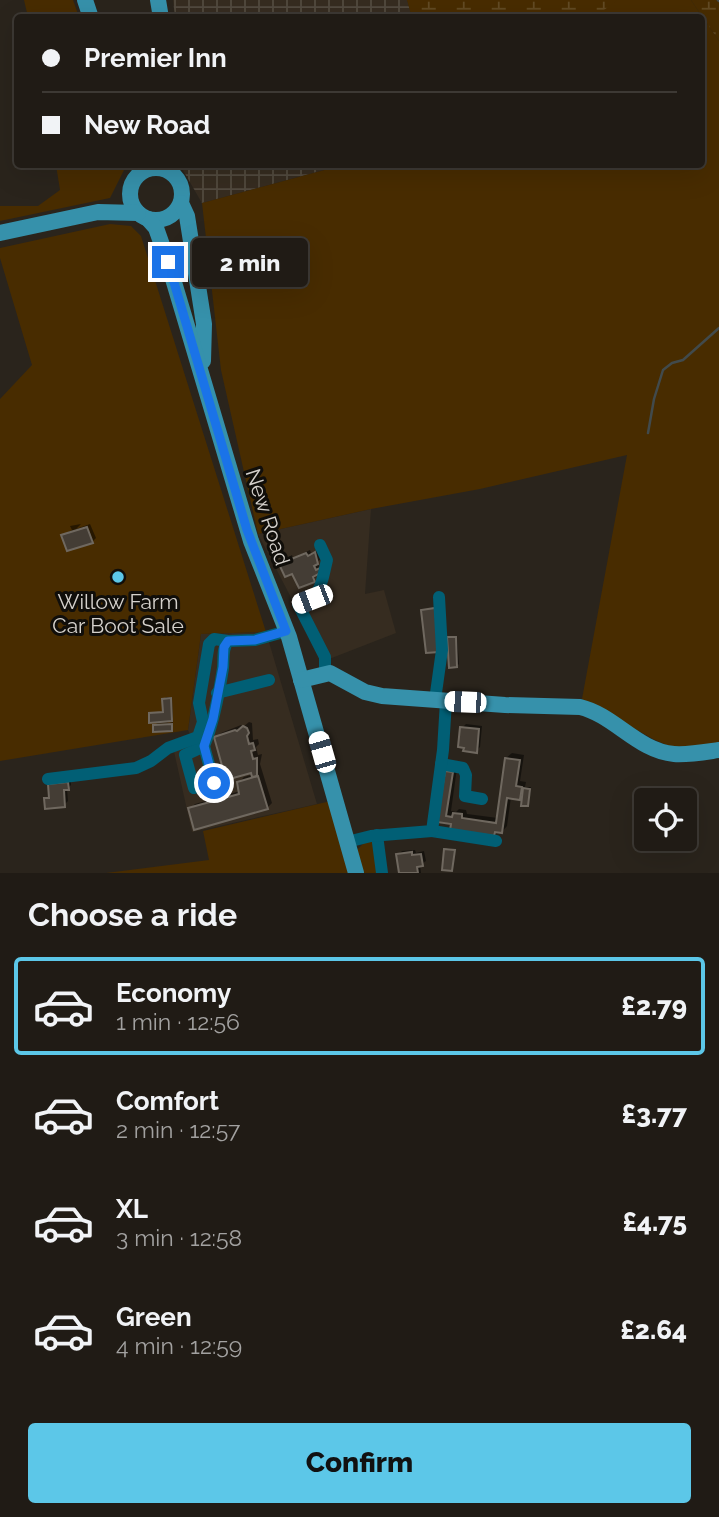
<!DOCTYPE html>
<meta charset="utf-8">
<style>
:root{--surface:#201b15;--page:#28241e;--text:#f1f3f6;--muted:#a2a1a0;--line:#3d3934;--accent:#5cc7e8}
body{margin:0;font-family:Raleway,sans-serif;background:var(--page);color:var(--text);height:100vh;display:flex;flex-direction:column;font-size:26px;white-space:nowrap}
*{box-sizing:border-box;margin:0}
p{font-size:23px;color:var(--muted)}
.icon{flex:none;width:38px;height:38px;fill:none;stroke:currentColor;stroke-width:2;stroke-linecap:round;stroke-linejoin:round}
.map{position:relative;height:873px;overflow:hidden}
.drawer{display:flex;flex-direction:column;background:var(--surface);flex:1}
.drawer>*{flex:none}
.hud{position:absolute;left:14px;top:14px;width:691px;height:154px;border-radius:7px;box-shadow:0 7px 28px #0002,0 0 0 2px var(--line);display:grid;align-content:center;height:154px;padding:0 28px;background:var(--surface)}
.buttons{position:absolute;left:634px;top:788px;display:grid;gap:14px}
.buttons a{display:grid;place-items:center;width:63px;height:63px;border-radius:7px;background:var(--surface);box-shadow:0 7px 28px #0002,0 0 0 2px var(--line);font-size:35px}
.end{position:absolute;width:32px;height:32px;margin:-16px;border:9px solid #1a73e8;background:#fff;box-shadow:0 0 0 4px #fff}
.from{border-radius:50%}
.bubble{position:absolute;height:49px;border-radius:7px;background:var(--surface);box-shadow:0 7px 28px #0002,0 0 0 2px var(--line);font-size:23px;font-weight:800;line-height:49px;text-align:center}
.car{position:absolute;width:21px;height:42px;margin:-21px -10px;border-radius:9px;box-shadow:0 0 5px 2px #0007;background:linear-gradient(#fff 24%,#345 0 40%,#fff 0 76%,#345 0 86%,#fff 0)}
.hud b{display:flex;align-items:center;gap:24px;height:66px;font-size:26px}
.hud b+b{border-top:2px solid var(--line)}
.hud i{width:18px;height:18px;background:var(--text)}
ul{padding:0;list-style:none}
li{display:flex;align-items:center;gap:21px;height:98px;margin:0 14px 10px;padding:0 14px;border:4px solid transparent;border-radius:7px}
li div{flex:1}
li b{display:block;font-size:26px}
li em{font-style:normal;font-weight:800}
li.current{border-color:var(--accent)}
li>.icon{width:63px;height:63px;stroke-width:1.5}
h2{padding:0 28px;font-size:32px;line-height:84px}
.button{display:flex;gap:14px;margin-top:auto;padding:14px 28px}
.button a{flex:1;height:80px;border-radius:7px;background:var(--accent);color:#111;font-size:28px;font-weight:800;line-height:80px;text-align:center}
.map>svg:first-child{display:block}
</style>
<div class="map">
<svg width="719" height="873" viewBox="0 0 719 873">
<defs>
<pattern id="industrial-grid" width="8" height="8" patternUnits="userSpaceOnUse" patternTransform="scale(1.75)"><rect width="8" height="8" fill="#362c20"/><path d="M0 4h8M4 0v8" fill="none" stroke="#524a3f"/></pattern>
<pattern id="wetland-marsh" width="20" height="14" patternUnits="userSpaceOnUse" patternTransform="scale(1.75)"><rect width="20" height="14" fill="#482c00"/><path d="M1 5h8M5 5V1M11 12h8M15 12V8" fill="none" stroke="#624a24"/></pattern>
</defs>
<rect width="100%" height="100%" fill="#2a241c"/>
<g fill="#362c20">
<polygon points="371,509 365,594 384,590 396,633 324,661 258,534"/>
<polygon points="266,632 317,804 192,832 173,747 193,740 188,730 201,634"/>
</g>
<g fill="url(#industrial-grid)">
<polygon points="173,0 407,0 412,17 175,17"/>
<polygon points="180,165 343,165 202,203"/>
</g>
<g fill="#482c00">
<polygon points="24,0 73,0 79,17 28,17"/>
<polygon points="617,0 691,0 719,41 719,744 684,748 669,746 653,739 582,699 627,455 480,489 371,509 258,534 221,370 202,203 343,165 702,164 702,18 593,17"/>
<polygon points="56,165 124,165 125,168 110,198 0,221 0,206 38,206 60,190"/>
<polygon points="110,224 131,226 141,236 266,632 201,634 188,730 0,761 0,399 32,365 0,258 0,248"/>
<polygon points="335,800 356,873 106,873 209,860 203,831"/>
<polygon points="366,841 371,841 374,844 379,873 363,873 357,850"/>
</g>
<g fill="url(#wetland-marsh)">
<polygon points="407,0 618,0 594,17 412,18"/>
<polygon points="691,0 719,0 719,41"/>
</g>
<g fill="#0007">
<polygon points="81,524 76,529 90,524 96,538 92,542 63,535 72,530 70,526"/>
<polygon points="310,550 311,553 319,550 321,559 317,562 320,568 314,580 293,572 280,562 292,555 293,558"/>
<polygon points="451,636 457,636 459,664 457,666 449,638"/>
<polygon points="166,697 172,697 173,717 168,723 173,722 171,729 155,725 160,720 150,714 164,711 164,699"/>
<polygon points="249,722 252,723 253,740 258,739 259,744 256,747 258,755 262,754 260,764 272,803 267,808 190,809 195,804 240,791 239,782 244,777 254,774 216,738 221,733 241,725 243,727"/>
<polygon points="466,724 482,726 480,747 476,751 462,728"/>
<polygon points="512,753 524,755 520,781 526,782 525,787 531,787 529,803 527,805 525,793 519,798 511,797 507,826 502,832 497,831 494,834 439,821 446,772 457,768 451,811 456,812 459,809 466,810 467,814 498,818 506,758"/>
<polygon points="71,779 71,785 67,789 68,801 64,805 46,799"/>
<polygon points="448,848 456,849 452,869 446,850"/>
<polygon points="415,850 416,853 424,851 426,861 420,865 421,873 401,873 398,855 402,851"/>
</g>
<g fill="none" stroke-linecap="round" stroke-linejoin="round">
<g stroke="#414a4c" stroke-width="2.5">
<polyline points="718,0 719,1"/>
<polyline points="648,433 654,399 663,370 672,363 683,360 719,328"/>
</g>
</g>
<g fill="#443d35" stroke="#6f685f" stroke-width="2">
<polygon points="87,527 93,543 67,551 61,535"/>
<polygon points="315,552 318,564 314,566 316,570 320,568 322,572 313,577 315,582 299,588 292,574 285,577 278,562 288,558 289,560 306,553 308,556"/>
<polygon points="435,608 439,652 426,653 421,610"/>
<polygon points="447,637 456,637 457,667 449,668"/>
<polygon points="171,698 172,721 149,723 149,713 163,712 162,699"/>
<polygon points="172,724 172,731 153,732 153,725"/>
<polygon points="243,726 247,728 249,733 247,736 249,744 253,743 255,750 251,751 253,759 257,758 257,776 252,777 251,773 226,780 214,737 235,730 237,731"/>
<polygon points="460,727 479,729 477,753 463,751 464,748 458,747"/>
<polygon points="505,758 520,760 516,786 522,787 520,800 507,798 502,833 495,832 494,836 450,830 451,824 437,822 445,771 453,772 446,816 452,817 453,813 462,814 462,818 496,823"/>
<polygon points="258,776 268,809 194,830 188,808 239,794 237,782"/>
<polygon points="68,782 69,790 64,790 65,807 45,809 44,798 49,798 48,784"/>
<polygon points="523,788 530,789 528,806 521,806"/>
<polygon points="444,849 455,850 452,871 442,870"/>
<polygon points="412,852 412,855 421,854 423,866 417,867 418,873 399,873 396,854"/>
</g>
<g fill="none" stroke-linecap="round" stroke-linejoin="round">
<g stroke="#015f75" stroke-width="12">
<path d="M320 545 327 560C321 584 323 595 298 604L325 657V673"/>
<polyline points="217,693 269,680"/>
<polyline points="435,700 442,650 439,597"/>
<path d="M204 746 214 783 194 788 185 755 204 746C214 722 219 694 223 668 224 658 222 649 228 641L255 640 287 631"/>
<polyline points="441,764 463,768 466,775 465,796 482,799"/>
<polyline points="48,779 136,768 151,761 168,748 198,737 203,722 199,703 209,644 214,639 228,641"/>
<polyline points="432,831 496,841"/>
<polyline points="377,835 382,873"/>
<polyline points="347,842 371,836 432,831 443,750 446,701"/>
</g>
<g stroke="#3691ab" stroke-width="16">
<polyline points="85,0 91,18"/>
<polyline points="158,0 161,18"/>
<circle cx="156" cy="194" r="26"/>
<polyline points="181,203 187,216 204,324 203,361"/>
<polyline points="148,219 156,228 168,262 251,541 289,637 356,873"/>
<polyline points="0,233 98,212 138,213"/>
<path d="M301 680 330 673 365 692 382 696 505 705 580 707C614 715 638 751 674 754 689 755 705 752 719 750"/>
</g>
</g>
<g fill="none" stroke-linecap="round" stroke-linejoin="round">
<polyline stroke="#1a73e8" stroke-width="9" points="168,262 247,530 286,631 255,640 228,641 224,647 223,667 213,719 204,746 214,783"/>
</g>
<circle fill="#5cc7e8" stroke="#100e0a" stroke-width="2.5" cx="118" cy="577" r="7"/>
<g text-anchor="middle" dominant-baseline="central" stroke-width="6" stroke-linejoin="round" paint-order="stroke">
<g font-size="21" fill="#d5d1cc" stroke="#100e0a">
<text transform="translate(268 517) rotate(72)">New Road</text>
</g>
<g font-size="21" fill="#d5d1cc" stroke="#100e0a">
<text x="118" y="601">Willow Farm<tspan x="118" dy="24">Car Boot Sale</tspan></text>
</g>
</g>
</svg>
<div class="buttons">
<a><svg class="icon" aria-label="locate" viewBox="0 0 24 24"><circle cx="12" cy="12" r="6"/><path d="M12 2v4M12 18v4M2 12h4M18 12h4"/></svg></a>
</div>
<i class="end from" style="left:214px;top:783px"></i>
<i class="end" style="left:168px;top:262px"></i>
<div class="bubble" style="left:192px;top:238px;width:116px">2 min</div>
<i class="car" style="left:312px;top:599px;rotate:249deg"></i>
<i class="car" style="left:465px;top:702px;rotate:272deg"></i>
<i class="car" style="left:322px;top:752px;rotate:344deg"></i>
<div class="hud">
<b><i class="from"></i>Premier Inn</b>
<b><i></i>New Road</b>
</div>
</div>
<section class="drawer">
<h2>Choose a ride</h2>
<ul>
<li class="current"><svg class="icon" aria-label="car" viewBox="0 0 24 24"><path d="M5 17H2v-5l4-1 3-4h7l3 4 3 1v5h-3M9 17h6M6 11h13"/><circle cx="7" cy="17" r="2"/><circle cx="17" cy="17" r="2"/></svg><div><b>Economy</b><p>1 min · 12:56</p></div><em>£2.79</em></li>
<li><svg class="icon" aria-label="car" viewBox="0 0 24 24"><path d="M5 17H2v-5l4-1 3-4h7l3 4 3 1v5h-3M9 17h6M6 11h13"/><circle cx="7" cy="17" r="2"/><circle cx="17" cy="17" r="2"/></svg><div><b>Comfort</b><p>2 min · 12:57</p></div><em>£3.77</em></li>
<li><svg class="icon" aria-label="car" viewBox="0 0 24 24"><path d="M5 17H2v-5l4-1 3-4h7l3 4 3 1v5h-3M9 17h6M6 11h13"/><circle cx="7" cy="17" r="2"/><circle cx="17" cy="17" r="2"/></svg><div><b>XL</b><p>3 min · 12:58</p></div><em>£4.75</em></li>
<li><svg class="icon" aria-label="car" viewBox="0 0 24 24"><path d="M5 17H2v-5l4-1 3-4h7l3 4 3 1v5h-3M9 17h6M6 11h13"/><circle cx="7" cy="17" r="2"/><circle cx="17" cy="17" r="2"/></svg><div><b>Green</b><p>4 min · 12:59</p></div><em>£2.64</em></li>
</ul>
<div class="button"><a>Confirm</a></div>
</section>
